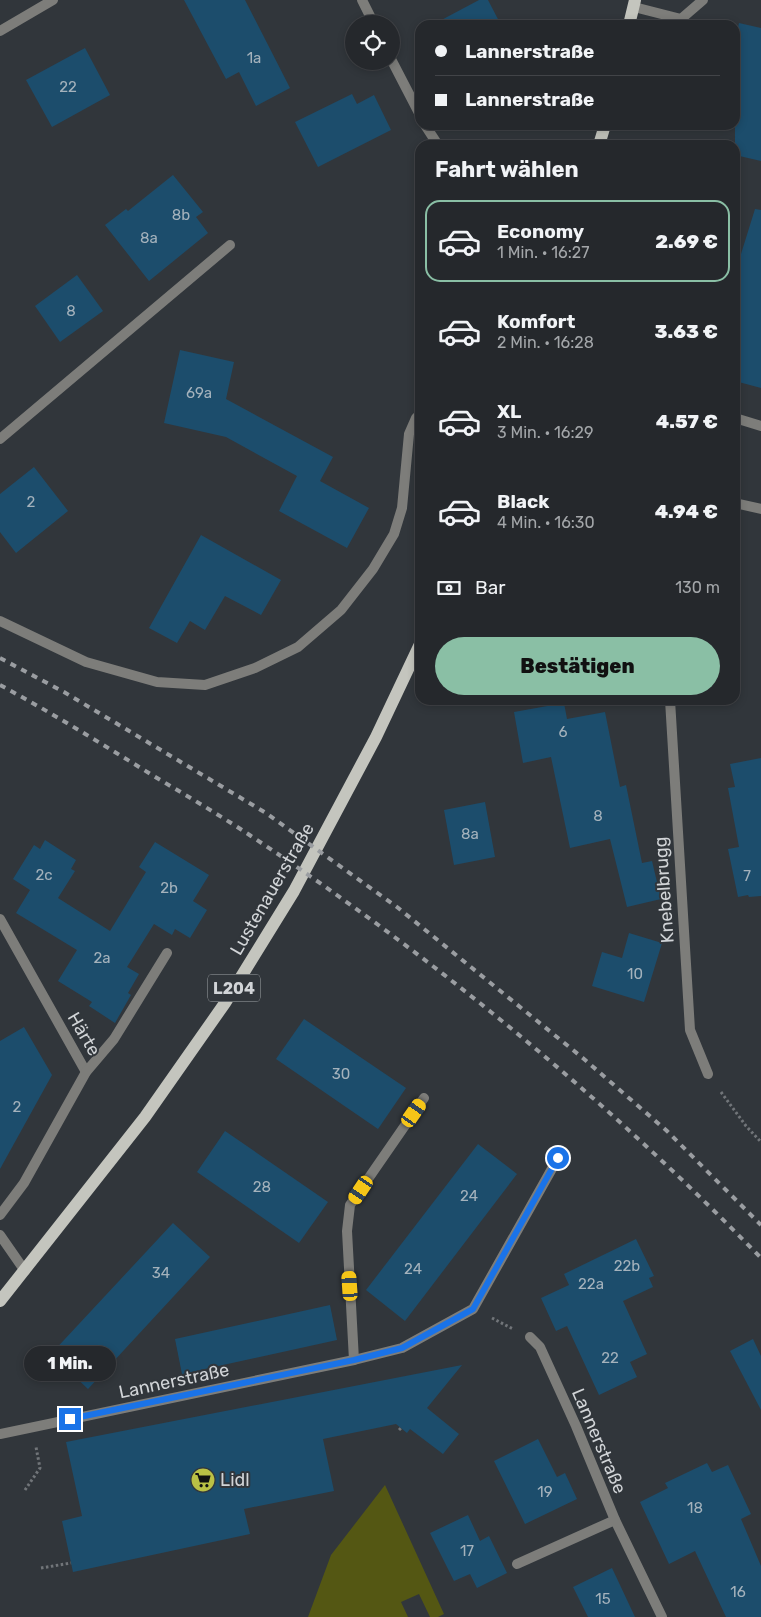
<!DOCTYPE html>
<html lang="de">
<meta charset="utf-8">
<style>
:root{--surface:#25282c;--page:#313438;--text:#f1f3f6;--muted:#a3a6a9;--line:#424448;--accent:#8abfa5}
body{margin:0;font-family:Rubik,sans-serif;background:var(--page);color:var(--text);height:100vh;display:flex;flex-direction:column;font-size:19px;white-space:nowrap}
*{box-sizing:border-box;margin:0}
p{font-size:16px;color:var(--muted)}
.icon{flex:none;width:28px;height:28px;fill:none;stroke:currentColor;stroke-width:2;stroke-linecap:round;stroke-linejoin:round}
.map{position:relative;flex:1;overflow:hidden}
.panel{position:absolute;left:415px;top:140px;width:325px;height:565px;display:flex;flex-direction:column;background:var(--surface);border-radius:15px;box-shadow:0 2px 8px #0003,0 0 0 1px var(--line)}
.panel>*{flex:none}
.guide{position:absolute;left:415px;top:20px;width:325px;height:110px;border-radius:15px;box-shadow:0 2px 8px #0003,0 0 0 1px var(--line);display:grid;align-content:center;height:110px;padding:0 20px;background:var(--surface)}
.tools{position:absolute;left:345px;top:15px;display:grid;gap:10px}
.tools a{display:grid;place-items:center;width:55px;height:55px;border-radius:50%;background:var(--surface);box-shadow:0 2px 8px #0003,0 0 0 1px var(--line);font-size:25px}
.end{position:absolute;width:22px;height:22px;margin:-11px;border:6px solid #1a73e8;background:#fff;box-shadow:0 0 0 2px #fff}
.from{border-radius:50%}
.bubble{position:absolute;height:35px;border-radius:18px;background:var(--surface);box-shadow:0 2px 8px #0003,0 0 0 1px var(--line);font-size:16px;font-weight:800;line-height:35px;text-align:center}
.car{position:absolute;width:15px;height:30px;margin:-15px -8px;border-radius:6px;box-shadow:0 0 4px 1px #0007;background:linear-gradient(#f5c518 24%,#345 0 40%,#f5c518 0 76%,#345 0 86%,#f5c518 0)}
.guide b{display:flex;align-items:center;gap:18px;height:48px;font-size:19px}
.guide b+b{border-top:1px solid var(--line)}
.guide i{width:12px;height:12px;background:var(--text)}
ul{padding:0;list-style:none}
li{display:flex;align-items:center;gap:15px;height:82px;margin:0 10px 8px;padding:0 10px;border:2px solid transparent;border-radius:15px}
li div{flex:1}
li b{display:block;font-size:19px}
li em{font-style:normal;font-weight:800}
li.selected{border-color:var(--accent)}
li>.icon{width:45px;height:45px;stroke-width:1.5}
h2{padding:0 20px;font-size:22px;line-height:60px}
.pay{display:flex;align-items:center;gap:12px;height:55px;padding:0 20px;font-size:19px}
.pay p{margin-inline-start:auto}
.primary-button{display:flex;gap:10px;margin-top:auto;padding:10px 20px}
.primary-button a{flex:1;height:58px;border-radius:30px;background:var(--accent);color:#111;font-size:20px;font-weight:800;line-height:58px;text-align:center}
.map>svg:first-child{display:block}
</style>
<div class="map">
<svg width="761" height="1617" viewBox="0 0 761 1617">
<rect width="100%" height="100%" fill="#31363b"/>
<polygon fill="#545713" points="385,1485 444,1614 438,1617 430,1617 419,1594 401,1602 408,1617 308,1617 331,1555"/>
<g fill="#1c4d6c">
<polygon points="184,0 245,0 290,88 256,106 239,72 226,79"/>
<polygon points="479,0 488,0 501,25 432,25"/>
<polygon points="739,23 761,28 761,161 735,155 735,41"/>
<polygon points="85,48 110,95 52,127 26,80"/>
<polygon points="352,94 357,104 374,95 391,130 318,167 295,122"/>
<polygon points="173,175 203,212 196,217 208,233 149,281 105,225 126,209 128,211"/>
<polygon points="755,209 761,210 761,388 735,381 735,252 741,254"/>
<polygon points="77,275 103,311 60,342 35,306"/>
<polygon points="180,350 234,362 226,399 333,457 320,481 369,508 347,548 279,511 297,476 226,437 164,423"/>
<polygon points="34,467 68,511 16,553 0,532 0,494"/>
<polygon points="201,535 281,580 261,615 225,596 205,630 190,621 177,643 149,628"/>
<polygon points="564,703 567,719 605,712 620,787 626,785 642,863 652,861 661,899 627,907 610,839 570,848 551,757 523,763 514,712"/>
<polygon points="761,758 761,896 749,897 748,895 738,897 728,849 739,847 728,788 735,787 730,764"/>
<polygon points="485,802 495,857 454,865 444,810"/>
<polygon points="45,840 76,860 71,869 75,871 58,898 110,931 146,872 139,867 155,842 209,875 193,901 207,910 190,938 175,929 172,935 154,924 127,967 139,974 128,993 131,995 115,1023 89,1006 92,1002 58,981 77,950 16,913 30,890 13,879 34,845 40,849"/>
<polygon points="629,933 662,943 644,1002 592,986 602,952 622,958"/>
<polygon points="304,1019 406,1088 378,1129 276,1059"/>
<polygon points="24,1027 52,1075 0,1169 0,1041"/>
<polygon points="225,1131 328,1202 299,1243 197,1172"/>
<polygon points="478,1144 517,1174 405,1321 366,1290"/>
<polygon points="173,1223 210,1257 88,1389 51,1354"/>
<polygon points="636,1239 654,1276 649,1278 653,1287 623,1301 647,1354 630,1362 637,1377 599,1395 567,1326 556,1331 541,1298 569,1285 564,1274"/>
<polygon points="330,1305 337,1340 182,1374 175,1339"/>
<polygon points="753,1339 761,1356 761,1410 730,1351"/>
<polygon points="462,1365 427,1408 459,1434 443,1454 410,1429 407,1433 396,1424 323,1439 334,1491 244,1509 250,1534 73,1572 62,1521 82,1516 66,1442"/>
<polygon points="538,1439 557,1477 565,1473 577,1499 525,1524 494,1461"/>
<polygon points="707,1463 712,1472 728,1465 751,1514 741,1519 761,1566 761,1617 726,1617 695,1551 669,1564 640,1502 668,1488 665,1483"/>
<polygon points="468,1515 480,1541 489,1536 507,1573 477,1588 470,1574 454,1581 430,1533"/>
<polygon points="612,1568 635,1617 588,1617 573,1587"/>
</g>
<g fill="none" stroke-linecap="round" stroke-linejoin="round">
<g stroke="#717579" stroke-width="3" stroke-dasharray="2.5 2.5" stroke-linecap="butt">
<polyline points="721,1092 746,1126 761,1142"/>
<polyline points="492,1318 513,1329"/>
<polyline points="399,1430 401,1428"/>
<polyline points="25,1490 40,1468 36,1447"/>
<polyline points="41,1568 71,1563"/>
</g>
<g stroke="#7d7d7a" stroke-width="10">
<polyline points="634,7 681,19 703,0"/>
<polyline points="735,418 761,426"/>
<polyline points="0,439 230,245"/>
<polyline points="0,919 86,1072"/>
<polyline points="0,1215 24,1183 86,1072 114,1039 167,953"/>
<polyline points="354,1360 347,1231 350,1205 424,1098"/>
<polyline points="517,1564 615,1520"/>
</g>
<g stroke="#7d7d7a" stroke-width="10">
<polyline points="362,0 374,24"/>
<polyline points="0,31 53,0"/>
<polyline points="391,59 420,115"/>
<polyline points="425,125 438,145"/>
<polyline points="735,503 761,509"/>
<polyline points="0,621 86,662 157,682 205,685 255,668 298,647 341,610 373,569 394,534 402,508 409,434 416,418 420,414"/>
<polyline points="670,700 690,1030 708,1074"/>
<polyline points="0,1235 25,1271"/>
<polyline points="530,1337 540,1347 576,1426 615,1520 662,1617"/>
<polyline points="0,1434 354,1360 402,1348 473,1309 558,1158"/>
</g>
<g stroke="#c4c5be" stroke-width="12">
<polyline points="629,25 635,0"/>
<polyline points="599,145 605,125"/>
<polyline points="0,1301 145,1117 225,1003 294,891 376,737 420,644"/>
</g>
<g stroke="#9a9da1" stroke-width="4" stroke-dasharray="6 6" stroke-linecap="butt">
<polyline points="0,658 64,692 266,813 397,907 584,1059 667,1131 761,1225"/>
<path d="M0 685C54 714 105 746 157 778 189 797 221 816 251 836 435 958 607 1100 761 1258"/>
</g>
</g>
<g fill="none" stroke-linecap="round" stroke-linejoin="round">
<polyline stroke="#1a73e8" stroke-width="6" points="70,1419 354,1360 402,1348 473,1309 558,1158"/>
</g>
<defs>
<symbol id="supermarket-disc" viewBox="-11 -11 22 22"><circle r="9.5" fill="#bac045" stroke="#31363b"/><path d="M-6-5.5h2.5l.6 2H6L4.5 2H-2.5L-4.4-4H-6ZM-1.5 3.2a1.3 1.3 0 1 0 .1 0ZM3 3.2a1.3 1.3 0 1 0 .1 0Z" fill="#111"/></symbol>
</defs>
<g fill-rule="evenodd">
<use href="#supermarket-disc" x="189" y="1466" width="28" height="28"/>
</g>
<g text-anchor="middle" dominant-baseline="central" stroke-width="4" stroke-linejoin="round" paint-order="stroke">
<g font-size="15" fill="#a4b2bc">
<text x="254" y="58">1a</text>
<text x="68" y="87">22</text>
<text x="181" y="215">8b</text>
<text x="149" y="238">8a</text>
<text x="71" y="311">8</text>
<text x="199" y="393">69a</text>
<text x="31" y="502">2</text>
<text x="563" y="732">6</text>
<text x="598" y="816">8</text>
<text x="470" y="834">8a</text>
<text x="44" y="875">2c</text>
<text x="747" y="876">7</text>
<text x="169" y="888">2b</text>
<text x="102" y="958">2a</text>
<text x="635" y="974">10</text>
<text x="341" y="1074">30</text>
<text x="17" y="1107">2</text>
<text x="262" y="1187">28</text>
<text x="469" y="1196">24</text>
<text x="627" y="1266">22b</text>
<text x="413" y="1269">24</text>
<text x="161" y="1273">34</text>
<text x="591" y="1284">22a</text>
<text x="610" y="1358">22</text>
<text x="545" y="1492">19</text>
<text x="695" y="1508">18</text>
<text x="467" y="1551">17</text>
<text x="738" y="1592">16</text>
<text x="603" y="1599">15</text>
</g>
<rect fill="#31363b" stroke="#a1a5a8" stroke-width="1" x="208" y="974.5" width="52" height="27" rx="4"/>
<g font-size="16" font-weight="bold" fill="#d1d4d7">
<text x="234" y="988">L204</text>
</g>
<g font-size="18" fill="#d1d4d7" stroke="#31363b">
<text transform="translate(272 889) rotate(-60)">Lustenauerstraße</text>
<text transform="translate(664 890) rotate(-94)">Knebelbrugg</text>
<text transform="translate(84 1034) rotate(60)">Härte</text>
<text transform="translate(174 1381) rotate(-12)">Lannerstraße</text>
<text transform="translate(599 1441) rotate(67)">Lannerstraße</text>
</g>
<g font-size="18" fill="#d1d4d7" stroke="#31363b" text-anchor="start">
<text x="220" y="1480">Lidl</text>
</g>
</g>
</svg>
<div class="tools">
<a><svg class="icon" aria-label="locate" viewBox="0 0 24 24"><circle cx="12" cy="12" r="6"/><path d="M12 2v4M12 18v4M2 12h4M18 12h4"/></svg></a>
</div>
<i class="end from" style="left:558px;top:1158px"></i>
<i class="end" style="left:70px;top:1419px"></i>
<div class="bubble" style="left:24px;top:1346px;width:92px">1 Min.</div>
<i class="car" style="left:414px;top:1113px;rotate:35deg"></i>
<i class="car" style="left:361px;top:1190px;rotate:214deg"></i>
<i class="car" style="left:350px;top:1286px;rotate:356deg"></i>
<div class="guide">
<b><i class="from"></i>Lannerstraße</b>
<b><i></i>Lannerstraße</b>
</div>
<section class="panel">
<h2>Fahrt wählen</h2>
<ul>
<li class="selected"><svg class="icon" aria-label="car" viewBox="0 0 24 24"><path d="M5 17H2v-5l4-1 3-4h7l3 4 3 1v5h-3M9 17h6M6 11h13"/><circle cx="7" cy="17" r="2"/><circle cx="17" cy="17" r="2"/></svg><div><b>Economy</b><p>1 Min. · 16:27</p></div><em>2.69 €</em></li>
<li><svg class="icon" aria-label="car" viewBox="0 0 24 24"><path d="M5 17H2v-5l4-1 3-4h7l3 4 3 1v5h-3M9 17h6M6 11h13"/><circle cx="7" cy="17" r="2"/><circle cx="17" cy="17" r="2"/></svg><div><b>Komfort</b><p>2 Min. · 16:28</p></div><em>3.63 €</em></li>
<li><svg class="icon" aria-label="car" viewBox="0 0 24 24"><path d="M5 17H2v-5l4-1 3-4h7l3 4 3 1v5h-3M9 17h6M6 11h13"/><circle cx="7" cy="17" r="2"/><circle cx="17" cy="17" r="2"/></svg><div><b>XL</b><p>3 Min. · 16:29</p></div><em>4.57 €</em></li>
<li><svg class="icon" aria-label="car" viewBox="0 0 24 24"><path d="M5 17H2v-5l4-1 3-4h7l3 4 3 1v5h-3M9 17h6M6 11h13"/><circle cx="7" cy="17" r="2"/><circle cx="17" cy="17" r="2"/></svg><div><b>Black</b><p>4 Min. · 16:30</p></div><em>4.94 €</em></li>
</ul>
<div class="pay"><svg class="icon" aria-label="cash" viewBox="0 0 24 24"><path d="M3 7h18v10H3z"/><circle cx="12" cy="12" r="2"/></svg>Bar<p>130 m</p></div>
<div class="primary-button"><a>Bestätigen</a></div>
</section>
</div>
